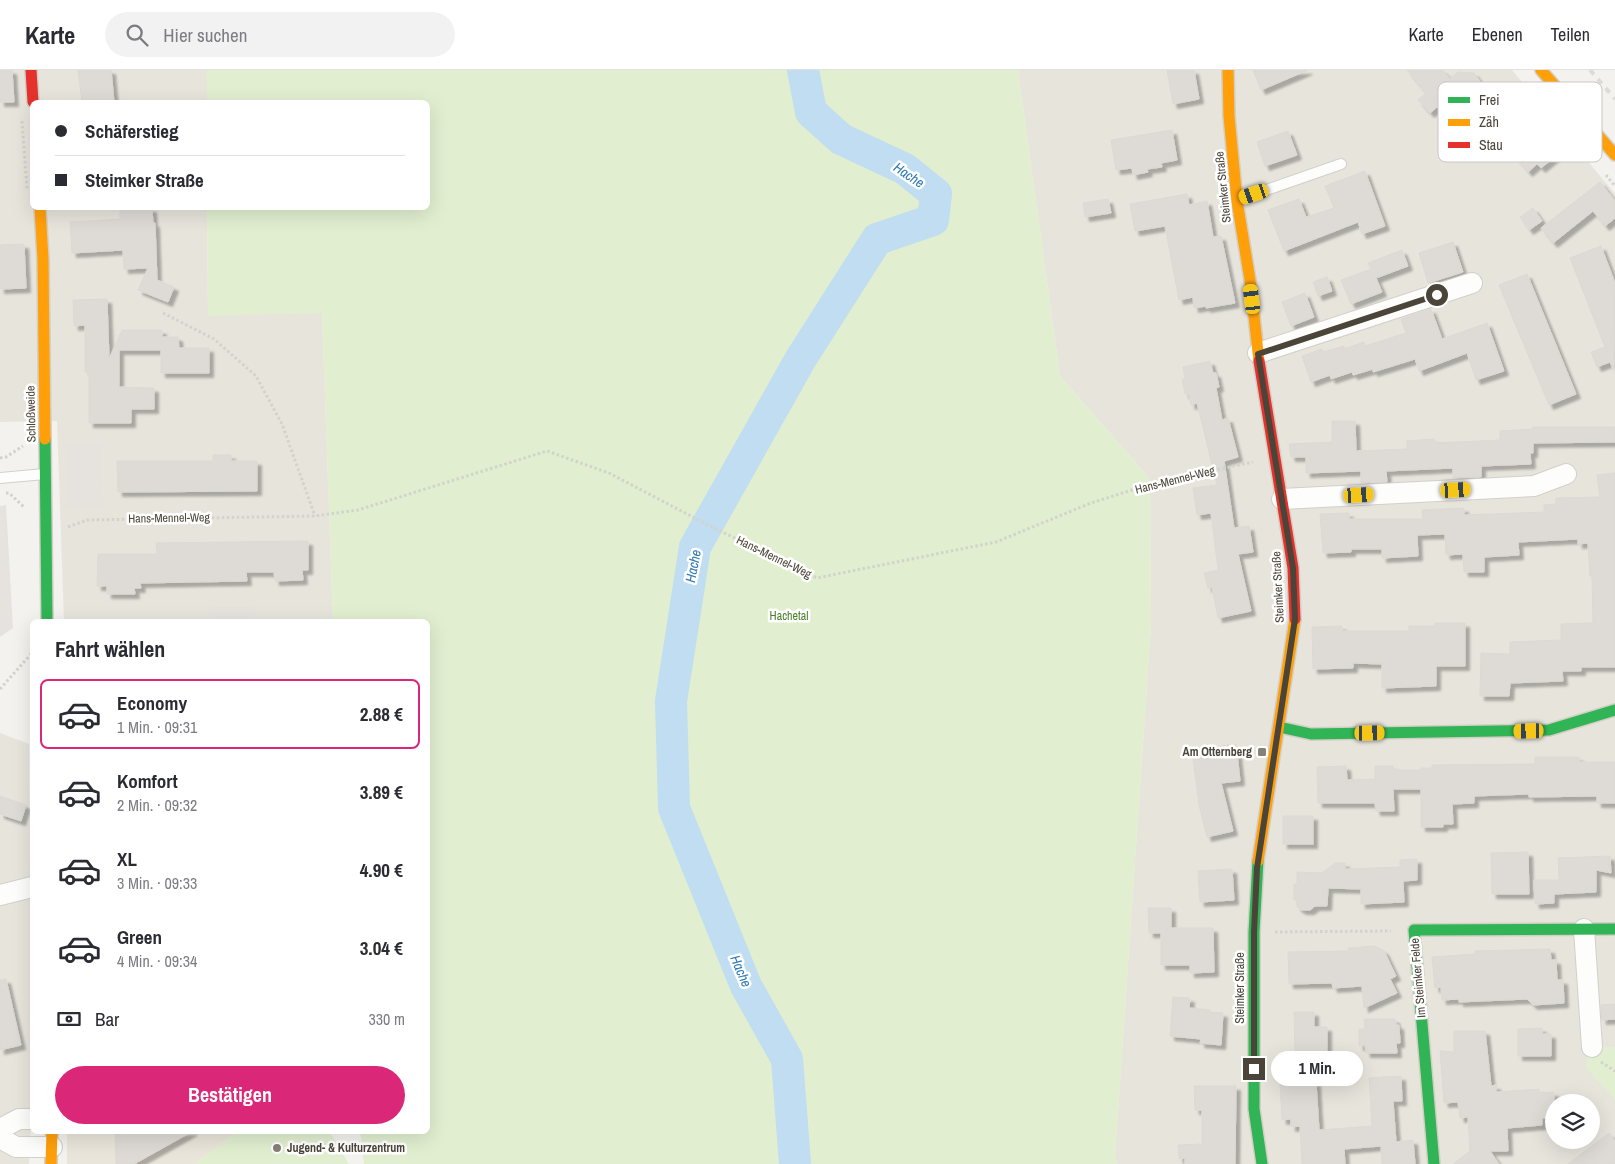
<!DOCTYPE html>
<html lang="de">
<meta charset="utf-8">
<style>
:root{--surface:#fff;--page:#f2f2f3;--text:#2b2b33;--muted:#7c7c81;--line:#e1e1e2;--accent:#db2777}
body{margin:0;font-family:"Archivo Narrow",sans-serif;background:var(--page);color:var(--text);height:100vh;display:flex;flex-direction:column;font-size:19px;white-space:nowrap}
*{box-sizing:border-box;margin:0}
p{font-size:16px;color:var(--muted)}
.icon{flex:none;width:28px;height:28px;fill:none;stroke:currentColor;stroke-width:2;stroke-linecap:round;stroke-linejoin:round}
.map{position:relative;flex:1;overflow:hidden}
.sheet{position:absolute;left:30px;top:549px;width:400px;height:515px;display:flex;flex-direction:column;background:var(--surface);border-radius:8px;box-shadow:0 5px 20px #0002}
.sheet>*{flex:none}
.guide{position:absolute;left:30px;top:30px;width:400px;height:110px;border-radius:8px;box-shadow:0 5px 20px #0002;display:grid;align-content:center;height:110px;padding:0 25px;background:var(--surface)}
.controls{position:absolute;left:1545px;top:1024px;display:grid;gap:10px}
.controls a{display:grid;place-items:center;width:55px;height:55px;border-radius:50%;background:var(--surface);box-shadow:0 5px 20px #0002;font-size:25px}
.end{position:absolute;width:22px;height:22px;margin:-11px;border:6px solid #4b4439;background:#fff;box-shadow:0 0 0 2px #fff}
.from{border-radius:50%}
.bubble{position:absolute;height:35px;border-radius:18px;background:var(--surface);box-shadow:0 5px 20px #0002;font-size:16px;font-weight:800;line-height:35px;text-align:center}
.car{position:absolute;width:15px;height:30px;margin:-15px -8px;border-radius:6px;box-shadow:0 0 4px 1px #0007;background:linear-gradient(#f5c518 24%,#345 0 40%,#f5c518 0 76%,#345 0 86%,#f5c518 0)}
.guide b{display:flex;align-items:center;gap:18px;height:48px;font-size:19px}
.guide b+b{border-top:1px solid var(--line)}
.guide i{width:12px;height:12px;background:var(--text)}
ul{padding:0;list-style:none}
li{display:flex;align-items:center;gap:15px;height:70px;margin:0 10px 8px;padding:0 15px;border:2px solid transparent;border-radius:8px}
li div{flex:1}
li b{display:block;font-size:19px}
li em{font-style:normal;font-weight:800}
li.current{border-color:var(--accent)}
li>.icon{width:45px;height:45px;stroke-width:1.5}
h2{padding:0 25px;font-size:22px;line-height:60px}
.pay{display:flex;align-items:center;gap:12px;height:55px;padding:0 25px;font-size:19px}
.pay p{margin-inline-start:auto}
.button{display:flex;gap:10px;margin-top:auto;padding:10px 25px}
.button a{flex:1;height:58px;border-radius:30px;background:var(--accent);color:#fff;font-size:20px;font-weight:800;line-height:58px;text-align:center}
header{display:flex;align-items:center;gap:30px;box-sizing:border-box;height:70px;padding:0 25px;background:var(--surface);border-bottom:1px solid var(--line)}
header strong{font-size:24px}
nav{display:flex;gap:28px;margin-inline-start:auto;font-size:18px}
.search{width:350px;height:45px;background:var(--page);display:flex;align-items:center;gap:12px;box-sizing:border-box;padding:0 18px;border-radius:28px;color:var(--muted);font-size:19px}
.map>svg:first-child{display:block}
</style>
<header>
<strong>Karte</strong>
<div class="search"><svg class="icon" aria-label="search" viewBox="0 0 24 24"><circle cx="10" cy="10" r="6"/><path d="M15 15l6 6"/></svg>Hier suchen</div>
<nav><a>Karte</a><a>Ebenen</a><a>Teilen</a></nav>
</header>
<div class="map">
<svg width="1615" height="1094" viewBox="0 0 1615 1094">
<defs>
<filter id="shadow"><feDropShadow dx="4.5" dy="4.5" stdDeviation="1" flood-color="#0004"/></filter>
</defs>
<rect width="100%" height="100%" fill="#f4f2ee"/>
<g fill="#e7e4dc" fill-rule="evenodd">
<polygon points="0,0 211,0 207,1 207,32 32,32 32,138 207,138 208,245 322,243 333,551 64,551 57,351 0,352"/>
<path d="M1018 0H1512L1615 124V1094H1117L1115 1086 1151 555 1150 409 1060 306ZM1554 1032H1591V1070H1554Z"/>
<polygon points="0,663 29,674 32,1030 29,1094 0,1094"/>
</g>
<polygon fill="#eae5da" points="67,1061 238,1061 194,1094 67,1094"/>
<g fill="#e1eecf">
<polygon points="212,0 1018,0 1060,306 1150,409 1151,555 1115,1086 1117,1094 364,1094 360,1061 428,1061 428,551 333,551 322,243 208,246 207,138 428,138 428,32 207,32 207,1"/>
<polygon points="1586,977 1615,977 1615,1030 1587,999"/>
<polygon points="238,1061 329,1061 349,1094 194,1094"/>
</g>
<g fill="#e6e3df">
<polygon points="102,373 103,437 67,439 67,374"/>
<polygon points="6,435 13,558 0,567 0,436"/>
<rect x="209" y="537" width="46" height="14"/>
</g>
<g fill="none" stroke-linecap="round" stroke-linejoin="round">
<polyline stroke="#c0ddf1" stroke-width="32" points="795,1094 787,989 746,916 674,738 671,631 695,477 800,290 877,169 933,150 936,124 905,99 841,69 811,42 803,0"/>
</g>
<g fill="#dedbd6" stroke="#dcd9d4" filter="url(#shadow)">
<polygon points="0,0 12,0 14,32 0,32"/>
<polygon points="78,0 111,0 114,32 82,32"/>
<polygon points="1167,0 1194,0 1199,29 1173,34"/>
<polygon points="1253,0 1308,0 1261,20"/>
<polygon points="1407,0 1442,0 1450,9 1458,2 1474,3 1486,20 1490,31 1464,41 1454,29 1441,41 1437,37 1430,43 1418,30 1426,23"/>
<polygon points="1539,41 1568,76 1541,98 1537,94 1528,102 1503,71 1495,78 1483,65 1511,42 1522,55"/>
<polygon points="1172,60 1177,90 1161,93 1162,97 1147,99 1148,102 1133,105 1132,98 1116,100 1111,70"/>
<polygon points="1288,61 1297,85 1265,96 1257,72"/>
<polygon points="1365,101 1385,156 1362,164 1358,152 1284,181 1268,140 1299,129 1306,147 1334,138 1325,116"/>
<polygon points="1600,112 1615,131 1615,148 1605,156 1593,141 1553,173 1541,158"/>
<polygon points="1187,124 1189,135 1207,131 1213,167 1221,166 1235,233 1206,238 1206,236 1194,238 1193,227 1179,230 1165,156 1135,161 1130,134"/>
<polygon points="1108,129 1111,143 1085,147 1083,133"/>
<polygon points="120,138 152,138 153,153 155,153 157,210 174,217 168,232 138,220 148,198 124,199 123,180 72,183 70,152 120,149"/>
<polygon points="1533,138 1542,151 1529,160 1520,147"/>
<polygon points="1453,172 1463,202 1428,213 1419,183"/>
<polygon points="24,174 26,218 0,219 0,175"/>
<polygon points="1601,176 1615,213 1614,301 1610,292 1597,297 1591,282 1605,277 1570,188"/>
<polygon points="1402,180 1408,196 1376,208 1382,222 1351,234 1341,210 1371,199 1368,193"/>
<polygon points="1527,204 1576,324 1549,335 1499,215"/>
<polygon points="1327,207 1332,221 1318,226 1313,212"/>
<polygon points="1305,223 1314,247 1291,256 1282,232"/>
<polygon points="107,229 109,289 122,260 162,260 162,267 178,267 179,278 209,278 209,303 161,303 161,280 119,280 119,317 154,318 154,339 131,339 131,353 89,353 89,302 85,302 85,255 74,256 73,230"/>
<polygon points="1431,239 1442,269 1487,253 1504,301 1476,310 1467,283 1419,301 1415,289 1373,302 1373,299 1353,305 1352,302 1331,309 1330,305 1311,312 1302,286 1322,279 1323,282 1344,276 1344,279 1364,272 1365,276 1406,263 1401,249"/>
<polygon points="1210,291 1213,303 1216,303 1219,317 1216,318 1222,350 1228,348 1238,387 1224,391 1234,458 1249,456 1253,482 1238,484 1251,541 1218,548 1212,517 1208,518 1204,503 1218,500 1211,443 1197,445 1193,418 1217,415 1197,333 1191,335 1189,324 1185,324 1182,309 1185,309 1183,297"/>
<polygon points="1332,351 1355,351 1356,381 1407,379 1407,371 1434,369 1435,373 1500,370 1500,361 1533,359 1532,357 1615,357 1615,372 1533,373 1533,383 1530,383 1531,394 1481,396 1481,407 1453,408 1453,398 1386,401 1387,412 1361,413 1361,401 1306,403 1306,387 1291,387 1289,374 1332,372"/>
<polygon points="213,385 231,385 231,391 257,391 257,421 118,422 117,391 213,391"/>
<polygon points="1615,403 1615,597 1581,597 1581,601 1562,601 1563,611 1510,613 1509,626 1480,626 1481,583 1510,584 1510,572 1561,570 1561,554 1593,553 1592,506 1590,506 1588,473 1578,474 1578,469 1518,472 1519,485 1484,487 1484,502 1464,502 1463,484 1446,485 1445,464 1417,465 1418,486 1382,488 1382,479 1351,479 1351,482 1323,483 1320,444 1349,443 1349,449 1423,449 1422,440 1464,438 1464,445 1544,442 1544,435 1556,434 1556,428 1600,427 1597,405"/>
<polygon points="308,471 308,500 302,500 303,510 275,511 274,502 246,502 247,511 140,513 141,518 134,518 135,524 107,524 107,516 97,516 98,484 157,484 156,473"/>
<polygon points="1435,553 1465,553 1465,596 1436,596 1436,616 1382,618 1382,594 1353,593 1353,598 1313,599 1312,557 1342,556 1342,561 1409,561 1409,556 1435,556"/>
<polygon points="1236,674 1240,711 1221,713 1233,761 1207,767 1199,735 1192,680"/>
<polygon points="1535,687 1579,687 1579,692 1615,692 1615,733 1597,733 1597,726 1529,727 1529,724 1474,726 1474,733 1452,734 1453,754 1443,754 1443,757 1421,757 1421,719 1393,719 1394,741 1376,741 1375,733 1318,733 1317,697 1346,696 1347,710 1375,709 1375,696 1393,696 1393,700 1421,700 1421,698 1432,698 1432,695 1535,694"/>
<polygon points="0,726 26,735 21,751 0,744"/>
<rect x="1283" y="746" width="30" height="28"/>
<polygon points="1528,782 1529,824 1492,824 1491,783"/>
<polygon points="1610,786 1611,803 1596,800 1596,822 1554,824 1554,833 1535,834 1534,810 1559,810 1558,788"/>
<polygon points="1417,789 1417,810 1403,811 1404,832 1361,834 1361,819 1328,818 1327,836 1315,836 1310,840 1302,840 1297,837 1297,830 1294,830 1294,814 1297,814 1297,802 1322,803 1335,793 1345,793 1345,799 1400,797 1400,790"/>
<polygon points="1232,799 1234,830 1200,832 1198,801"/>
<polygon points="1148,838 1171,838 1171,858 1213,858 1214,902 1190,903 1190,895 1161,895 1161,863 1149,863"/>
<polygon points="1375,876 1384,881 1396,906 1390,909 1397,923 1364,938 1362,916 1333,918 1332,913 1289,914 1288,882 1349,881 1348,878"/>
<polygon points="1550,879 1551,890 1556,890 1557,910 1563,910 1564,933 1533,935 1527,929 1459,932 1459,929 1442,930 1441,917 1435,918 1432,887 1475,884 1475,881"/>
<polygon points="6,909 21,975 0,980 0,910"/>
<polygon points="1173,927 1190,928 1189,938 1210,940 1210,942 1223,943 1221,975 1200,973 1201,969 1170,966"/>
<polygon points="1615,934 1615,949 1602,950 1601,935"/>
<polygon points="1294,942 1314,942 1314,957 1327,957 1327,984 1295,984"/>
<polygon points="1364,949 1395,949 1396,955 1399,955 1400,973 1396,973 1397,983 1366,983 1365,975 1359,976 1359,959 1365,959"/>
<polygon points="1542,958 1542,964 1551,964 1551,986 1518,986 1518,959"/>
<polygon points="1454,961 1485,961 1491,1016 1496,1015 1496,1022 1539,1019 1539,1023 1554,1022 1554,1048 1542,1048 1542,1055 1507,1058 1508,1081 1490,1081 1499,1094 1453,1094 1470,1081 1468,1047 1460,1048 1458,1032 1444,1033 1440,981 1454,982"/>
<polygon points="1307,1004 1307,1012 1316,1012 1319,1060 1372,1056 1369,1008 1401,1006 1402,1031 1393,1031 1396,1072 1413,1070 1415,1094 1382,1094 1381,1076 1344,1079 1345,1094 1302,1094 1300,1056 1291,1057 1291,1049 1282,1050 1280,1014 1289,1014 1288,1006"/>
<polygon points="1194,1016 1236,1016 1235,1094 1185,1094 1185,1088 1179,1089 1178,1075 1202,1074 1202,1040 1195,1040"/>
<polygon points="115,1061 193,1061 134,1094 116,1094"/>
<polygon points="1609,1063 1615,1071 1615,1094 1568,1094"/>
</g>
<g fill="none" stroke-linecap="round" stroke-linejoin="round">
<defs>
<g id="lane">
<polyline points="1238,130 1341,94"/>
<polyline points="0,408 45,404"/>
</g>
<g id="street">
<polyline points="1258,283 1472,213"/>
<polyline points="1282,429 1534,416 1566,404"/>
<polyline points="0,825 32,817"/>
<polyline points="1584,859 1592,977"/>
<polyline points="0,1059 19,1049 32,1049"/>
<polyline points="0,1068 16,1077 52,1077"/>
</g>
<g id="fast">
<polyline points="45,369 47,551"/>
<polyline points="1279,657 1311,664 1549,660 1615,640"/>
<polyline points="1258,791 1254,862 1254,1039 1262,1094"/>
<polyline points="1434,1094 1414,860 1615,859"/>
</g>
<g id="slow">
<polyline points="1228,0 1229,46 1237,131 1250,210 1259,291"/>
<polyline points="1541,0 1615,85"/>
<polyline points="40,138 43,189 45,369"/>
<polyline points="1258,791 1295,549"/>
<polyline points="51,1094 52,1061"/>
</g>
<g id="jam">
<polyline points="31,0 33,32"/>
<polyline points="1259,291 1293,498 1295,549"/>
</g>
</defs>
<use href="#lane" stroke="#d2d0cb" stroke-width="12"/>
<use href="#street" stroke="#d2d0cb" stroke-width="22"/>
<use href="#fast" stroke="#d3cfc5" stroke-width="14"/>
<use href="#slow" stroke="#d3cfc5" stroke-width="14"/>
<use href="#jam" stroke="#d3cfc5" stroke-width="14"/>
<g stroke="#d3d2cc" stroke-width="3" stroke-dasharray="2.5 2.5" stroke-linecap="butt">
<polyline points="22,51 27,119"/>
<polyline points="1606,105 1615,116"/>
<polyline points="163,243 214,269 256,306 282,354 315,446"/>
<polyline points="0,388 6,387 23,376"/>
<polyline points="6,423 9,423 24,437"/>
<polyline points="68,457 87,450 315,446 358,440 547,381 609,403 708,455 817,508 996,472 1091,433 1154,413 1253,392"/>
<polyline points="0,619 32,583"/>
<polyline points="1275,862 1391,861"/>
<polyline points="1601,992 1615,1001"/>
</g>
<use href="#lane" stroke="#fdfdfc" stroke-width="10"/>
<use href="#street" stroke="#fdfdfc" stroke-width="20"/>
<use href="#fast" stroke="#30b455" stroke-width="11"/>
<use href="#slow" stroke="#ff9f0a" stroke-width="11"/>
<use href="#jam" stroke="#e5322d" stroke-width="11"/>
<polyline stroke="#dbdbda" stroke-width="4" stroke-dasharray="6 6" stroke-linecap="butt" points="1590,0 1615,29"/>
</g>
<g fill="none" stroke-linecap="round" stroke-linejoin="round">
<polyline stroke="#4b4439" stroke-width="6" points="1254,999 1254,862 1257,798 1295,549 1293,498 1258,284 1437,225"/>
</g>
<g fill="#868178" stroke="#fff" stroke-width="2">
<rect x="1257" y="677" width="10" height="10" rx="2.5"/>
<circle cx="277" cy="1078" r="5"/>
</g>
<g text-anchor="middle" dominant-baseline="central" stroke-width="5" stroke-linejoin="round" paint-order="stroke">
<g font-size="12" fill="#4b4439" stroke="#fff">
<text transform="translate(1223 117) rotate(-96)">Steimker Straße</text>
<text transform="translate(31 344) rotate(-91)">Schloßweide</text>
<text transform="translate(1175 410) rotate(-14)">Hans-Mennel-Weg</text>
<text transform="translate(169 448) rotate(-1)">Hans-Mennel-Weg</text>
<text transform="translate(774 487) rotate(26)">Hans-Mennel-Weg</text>
<text transform="translate(1278 517) rotate(-93)">Steimker Straße</text>
<text transform="translate(1418 908) rotate(-95)">Im Steimker Felde</text>
<text transform="translate(1240 918) rotate(-90)">Steimker Straße</text>
</g>
<g font-size="12" fill="#4a7f2a" stroke="#fff">
<text x="789" y="546">Hachetal</text>
</g>
<g font-size="12" font-weight="bold" fill="#4b4439" stroke="#fff" text-anchor="end">
<text x="1252" y="682">Am Otternberg</text>
<text x="287" y="1078" text-anchor="start">Jugend- &amp; Kulturzentrum</text>
</g>
<g font-size="14" font-style="italic" fill="#2e7ab2" stroke="#fff">
<text transform="translate(909 105) rotate(34)">Hache</text>
<text transform="translate(693 496) rotate(-79)">Hache</text>
<text transform="translate(741 901) rotate(67)">Hache</text>
</g>
</g>
<rect x="1438" y="12" width="164" height="80" rx="8" fill="#fff" stroke="#c9c7c4" stroke-width="1"/>
<rect x="1448" y="27" width="22" height="6" fill="#30b455"/>
<rect x="1448" y="49" width="22" height="7" fill="#ff9f0a"/>
<rect x="1448" y="72" width="22" height="6" fill="#e5322d"/>
<g font-size="14" fill="#4b4439">
<text x="1479" y="35">Frei</text>
<text x="1479" y="57">Zäh</text>
<text x="1479" y="80">Stau</text>
</g>
</svg>
<div class="controls">
<a><svg class="icon" aria-label="layers" viewBox="0 0 24 24"><path d="M12 4l9 5-9 5-9-5zM3 14l9 5 9-5"/></svg></a>
</div>
<i class="end from" style="left:1437px;top:225px"></i>
<i class="end" style="left:1254px;top:999px"></i>
<div class="bubble" style="left:1271px;top:981px;width:92px">1 Min.</div>
<i class="car" style="left:1254px;top:124px;rotate:251deg"></i>
<i class="car" style="left:1252px;top:229px;rotate:353deg"></i>
<i class="car" style="left:1456px;top:420px;rotate:87deg"></i>
<i class="car" style="left:1359px;top:425px;rotate:87deg"></i>
<i class="car" style="left:1529px;top:661px;rotate:269deg"></i>
<i class="car" style="left:1370px;top:663px;rotate:89deg"></i>
<div class="guide">
<b><i class="from"></i>Schäferstieg</b>
<b><i></i>Steimker Straße</b>
</div>
<section class="sheet">
<h2>Fahrt wählen</h2>
<ul>
<li class="current"><svg class="icon" aria-label="car" viewBox="0 0 24 24"><path d="M5 17H2v-5l4-1 3-4h7l3 4 3 1v5h-3M9 17h6M6 11h13"/><circle cx="7" cy="17" r="2"/><circle cx="17" cy="17" r="2"/></svg><div><b>Economy</b><p>1 Min. · 09:31</p></div><em>2.88 €</em></li>
<li><svg class="icon" aria-label="car" viewBox="0 0 24 24"><path d="M5 17H2v-5l4-1 3-4h7l3 4 3 1v5h-3M9 17h6M6 11h13"/><circle cx="7" cy="17" r="2"/><circle cx="17" cy="17" r="2"/></svg><div><b>Komfort</b><p>2 Min. · 09:32</p></div><em>3.89 €</em></li>
<li><svg class="icon" aria-label="car" viewBox="0 0 24 24"><path d="M5 17H2v-5l4-1 3-4h7l3 4 3 1v5h-3M9 17h6M6 11h13"/><circle cx="7" cy="17" r="2"/><circle cx="17" cy="17" r="2"/></svg><div><b>XL</b><p>3 Min. · 09:33</p></div><em>4.90 €</em></li>
<li><svg class="icon" aria-label="car" viewBox="0 0 24 24"><path d="M5 17H2v-5l4-1 3-4h7l3 4 3 1v5h-3M9 17h6M6 11h13"/><circle cx="7" cy="17" r="2"/><circle cx="17" cy="17" r="2"/></svg><div><b>Green</b><p>4 Min. · 09:34</p></div><em>3.04 €</em></li>
</ul>
<div class="pay"><svg class="icon" aria-label="cash" viewBox="0 0 24 24"><path d="M3 7h18v10H3z"/><circle cx="12" cy="12" r="2"/></svg>Bar<p>330 m</p></div>
<div class="button"><a>Bestätigen</a></div>
</section>
</div>
